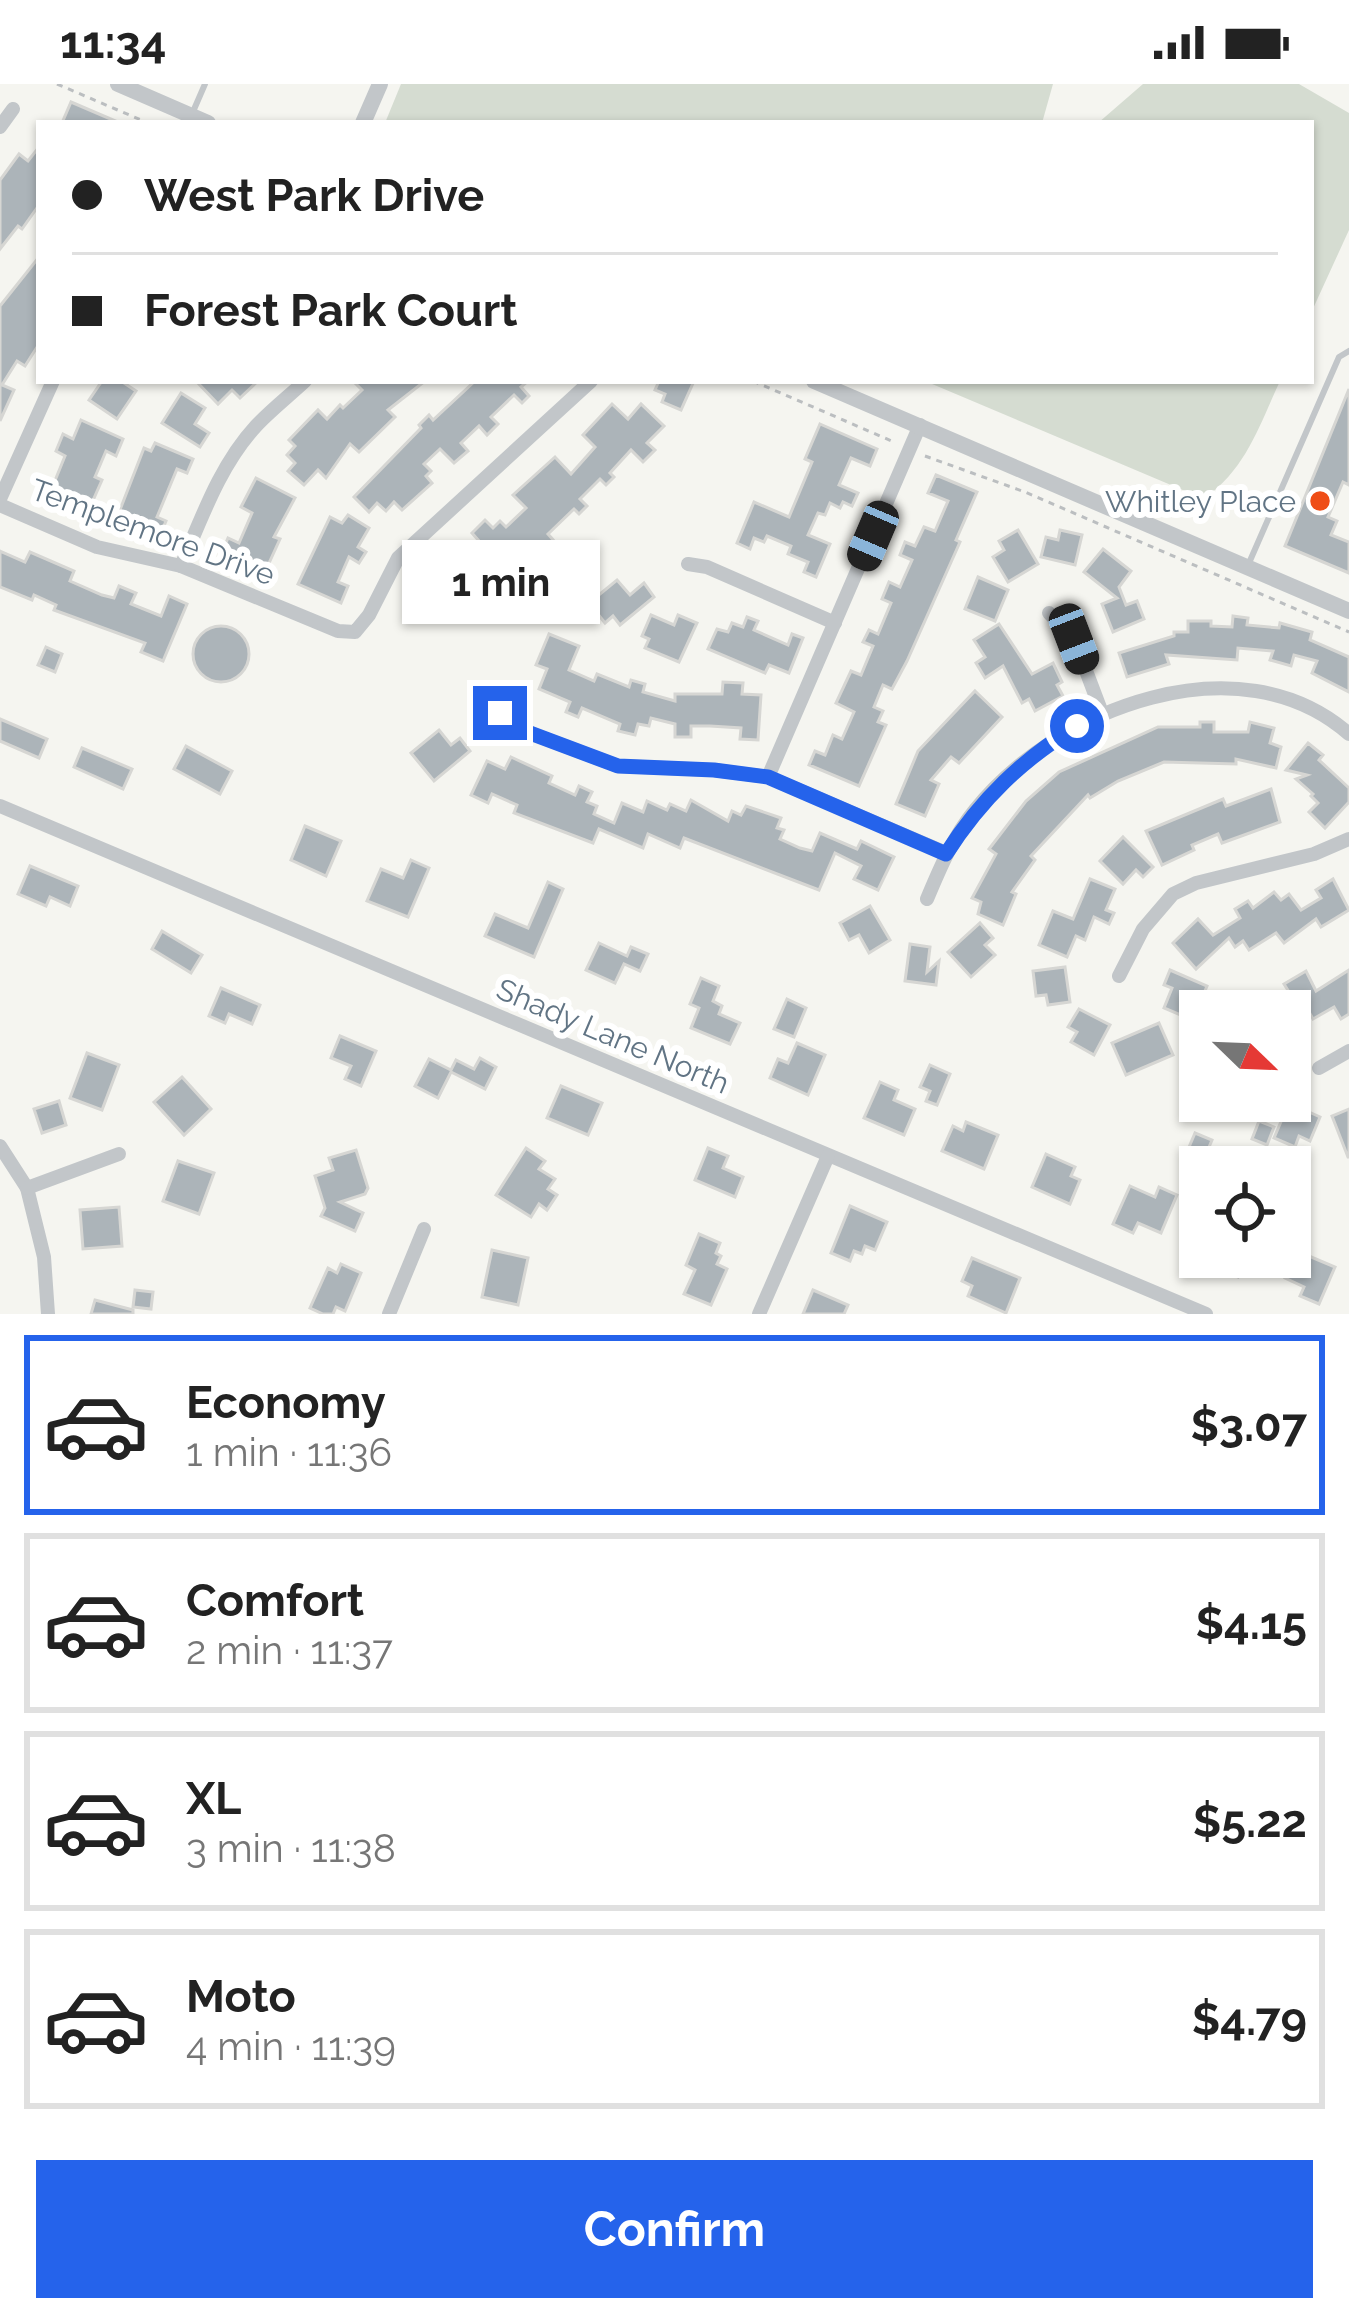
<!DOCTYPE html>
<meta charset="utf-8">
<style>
:root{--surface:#fff;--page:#f2f2f2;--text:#222;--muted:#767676;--line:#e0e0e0;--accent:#2563eb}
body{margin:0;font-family:Raleway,sans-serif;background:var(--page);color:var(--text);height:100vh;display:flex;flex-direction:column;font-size:45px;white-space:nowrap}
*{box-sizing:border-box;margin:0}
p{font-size:39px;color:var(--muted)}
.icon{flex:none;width:66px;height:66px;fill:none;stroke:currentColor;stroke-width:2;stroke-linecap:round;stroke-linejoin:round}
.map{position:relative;height:1230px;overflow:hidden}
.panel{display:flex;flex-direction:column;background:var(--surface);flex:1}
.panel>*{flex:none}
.hud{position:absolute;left:36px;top:36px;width:1278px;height:264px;border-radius:0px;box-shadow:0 3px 9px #0004;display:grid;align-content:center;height:264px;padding:0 36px;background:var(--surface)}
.needle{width:78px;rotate:113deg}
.tools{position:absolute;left:1179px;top:906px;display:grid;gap:24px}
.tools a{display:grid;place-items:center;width:132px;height:132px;border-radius:0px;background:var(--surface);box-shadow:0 3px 9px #0004;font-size:60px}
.end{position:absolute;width:54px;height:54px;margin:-27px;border:15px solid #2563eb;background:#fff;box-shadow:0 0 0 6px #fff}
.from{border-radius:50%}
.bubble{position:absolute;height:84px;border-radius:0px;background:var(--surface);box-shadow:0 3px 9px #0004;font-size:39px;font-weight:700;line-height:84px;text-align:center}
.car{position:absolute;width:36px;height:72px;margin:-36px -18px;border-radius:15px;box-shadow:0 0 9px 3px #0007;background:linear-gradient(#222 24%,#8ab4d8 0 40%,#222 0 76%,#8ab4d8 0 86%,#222 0)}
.hud b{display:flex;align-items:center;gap:42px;height:114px;font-size:45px}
.hud b+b{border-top:3px solid var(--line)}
.hud i{width:30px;height:30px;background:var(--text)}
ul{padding:21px 0 0;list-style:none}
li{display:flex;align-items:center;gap:36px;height:180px;margin:0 24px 18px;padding:0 12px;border:6px solid var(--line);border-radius:0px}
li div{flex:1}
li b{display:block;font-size:45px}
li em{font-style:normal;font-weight:700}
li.selected{border-color:var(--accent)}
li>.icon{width:108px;height:108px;stroke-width:1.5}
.action{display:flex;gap:24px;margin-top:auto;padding:24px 36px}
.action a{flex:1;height:138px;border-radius:0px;background:var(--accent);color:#fff;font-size:48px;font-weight:700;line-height:138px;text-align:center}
.status{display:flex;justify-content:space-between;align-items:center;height:84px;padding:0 60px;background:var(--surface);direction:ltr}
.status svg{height:33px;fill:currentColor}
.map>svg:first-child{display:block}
</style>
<div class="status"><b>11:34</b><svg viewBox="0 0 49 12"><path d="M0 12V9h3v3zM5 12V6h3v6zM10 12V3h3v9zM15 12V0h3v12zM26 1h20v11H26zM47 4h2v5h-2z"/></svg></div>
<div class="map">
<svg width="1349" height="1230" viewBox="0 0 1349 1230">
<rect width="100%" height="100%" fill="#f5f5f0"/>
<g fill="#d5dcd1">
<polygon points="401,0 1053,0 1042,39 385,39"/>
<polygon points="1143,0 1299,0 1349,29 1349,146 1311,229 1311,39 1098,39"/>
<path d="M925 297H1280C1258 344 1247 383 1204 415Z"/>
</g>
<g fill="#acb4b9" stroke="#d6d6d3" stroke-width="3">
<polygon points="71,18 120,39 62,39"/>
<polygon points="39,63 39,121 22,145 18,142 0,165 0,96 19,70 28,77"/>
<polygon points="39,173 39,260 25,282 17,277 2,301 14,306 0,337 0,222"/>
<polygon points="102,297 121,297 136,307 117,335 89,316"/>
<polygon points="196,297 258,297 240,314 232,306 218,320"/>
<polygon points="353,297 425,297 388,326 395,333 359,368 350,360 326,394 318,386 304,401 288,387 295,379 287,371 295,362 289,356 318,326 327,335 340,321 343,324 362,306"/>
<polygon points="475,297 528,297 521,303 529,312 522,319 514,311 491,333 498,340 487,351 479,342 461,359 468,367 454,379 440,365 424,380 431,387 426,392 432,399 402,426 394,418 386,427 377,419 369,428 354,413 421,344 419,341 429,331 433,336"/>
<polygon points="659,297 694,297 681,326 662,318 665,310 655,306"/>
<polygon points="1349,305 1349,401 1343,398 1328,433 1337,437 1331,451 1349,458 1349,489 1285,462"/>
<polygon points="181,309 205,324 195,340 209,349 200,363 162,339"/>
<polygon points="612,320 628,335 641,320 664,342 647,359 655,366 643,378 631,366 610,389 614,393 606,401 600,395 580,415 587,422 579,430 574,425 548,450 555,458 541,471 530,459 493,495 497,499 477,520 459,503 454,509 440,496 447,488 439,481 452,468 460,476 479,457 472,449 485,436 493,444 500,437 506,443 526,424 513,411 555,373 571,390 595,363 583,351"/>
<polygon points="81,336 123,355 116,372 106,367 95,393 102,396 87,430 38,409 44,395 54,399 65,372 56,367 63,350 73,355"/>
<polygon points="820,340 877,365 870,382 851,374 839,401 858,409 852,422 843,418 840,424 830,419 825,431 818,429 808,451 830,460 816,493 804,488 808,478 788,470 791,462 767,452 764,458 754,454 750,465 737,459 754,418 789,433 812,378 805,375"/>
<polygon points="155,359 193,375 187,389 177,385 157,433 166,437 161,449 118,431 144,364 151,367"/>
<polygon points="936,391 977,408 956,456 960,458 907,577 892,605 883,601 874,623 883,627 878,638 886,641 859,702 809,681 815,667 825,671 833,651 842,655 854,628 836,619 851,587 861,591 873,562 863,558 869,546 878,550 891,519 882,515 889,498 900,503 912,476 900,471 905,458 915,462 924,443 935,447 948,417 928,409"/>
<polygon points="256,394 295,414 274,453 280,455 264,490 221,471 228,454 239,459 252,429 241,423"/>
<polygon points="348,431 369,444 358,463 366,468 359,479 349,473 338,498 348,502 341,519 298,500 330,433 342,439"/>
<polygon points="1018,446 1038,480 1008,498 993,473 1004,466 999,457"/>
<polygon points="1060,446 1082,451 1075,481 1041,473 1046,453 1058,456"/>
<polygon points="1103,465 1131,487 1119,503 1126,521 1137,517 1144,535 1113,548 1102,520 1117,514 1084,488"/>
<polygon points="0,467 25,478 30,468 74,487 70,497 102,511 114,514 119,502 136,509 131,520 161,532 169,512 187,520 163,577 141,568 145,559 54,526 56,521 34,511 32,516 0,503"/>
<polygon points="978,493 1008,506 995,537 965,525"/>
<polygon points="617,496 630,511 644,499 654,513 620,541 613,532 605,539 589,519"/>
<polygon points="651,531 674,541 678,531 697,539 679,578 645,564 649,555 642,552"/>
<polygon points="1233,532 1248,534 1247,541 1279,544 1280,539 1312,548 1310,556 1349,573 1349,608 1312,589 1317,577 1294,571 1291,582 1270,576 1273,567 1238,564 1237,576 1166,571 1169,580 1127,593 1119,569 1174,552 1174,548 1188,548 1188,537 1211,537 1211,542 1232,543"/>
<polygon points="747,533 758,537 754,546 788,561 792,550 803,554 789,589 769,581 765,589 708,565 717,545 728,548 732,539 743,543"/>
<polygon points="999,540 1032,590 1053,579 1062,598 1057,601 1063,612 1035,627 1029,615 1022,619 1003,582 985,594 976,579 985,573 974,556"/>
<circle cx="221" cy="570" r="28"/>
<polygon points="549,550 579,562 569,586 594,597 597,590 629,603 631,596 645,600 643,608 675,617 675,610 722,610 723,598 743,599 742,610 761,611 758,656 740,655 741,644 710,642 691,642 691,653 675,653 675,640 651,634 649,642 638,640 635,651 618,647 620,640 582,624 578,633 566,628 570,618 539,605 547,585 536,581"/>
<polygon points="46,563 62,570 55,588 38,581"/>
<polygon points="975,607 1002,633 959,679 951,673 931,696 939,700 925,732 896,720 918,667"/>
<polygon points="0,635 47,655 39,674 0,657"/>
<polygon points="1200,638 1214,638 1214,648 1248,648 1250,638 1274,644 1270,659 1281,663 1276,684 1236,675 1236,680 1164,678 1118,697 1090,714 1088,711 1031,772 1035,776 1012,808 1016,810 1003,841 978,830 981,818 972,814 996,770 989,765 1026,717 1059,688 1158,643 1200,643"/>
<polygon points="439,646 451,661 460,654 470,667 434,697 411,669"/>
<polygon points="1308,659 1323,671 1319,676 1349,704 1349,718 1325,744 1309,728 1318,719 1311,712 1313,710 1296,695 1307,691 1286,686"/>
<polygon points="186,662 232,687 220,710 174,685"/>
<polygon points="82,664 132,685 123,705 74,683"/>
<polygon points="511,673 552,692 549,699 575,711 579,702 592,708 587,718 597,722 594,730 614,739 622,719 643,728 647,717 667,726 670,720 686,727 691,716 728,737 732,727 741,731 746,722 781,734 777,744 784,746 780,755 800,764 812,767 820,749 857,765 861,757 894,773 878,806 854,795 861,782 835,769 819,806 684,754 680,764 648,750 643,764 599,745 593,759 514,729 517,721 492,710 488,719 471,711 487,677 505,685"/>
<polygon points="1271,705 1280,738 1222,759 1218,750 1192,761 1194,766 1162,781 1146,747 1223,715 1226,722"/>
<polygon points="305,742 341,757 326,792 291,776"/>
<polygon points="1123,753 1153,783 1143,793 1136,786 1123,800 1100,777"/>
<polygon points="411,776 429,784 408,833 367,817 381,785 403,794"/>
<polygon points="30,782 78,802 70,822 50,813 46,822 18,810"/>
<polygon points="1090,795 1115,805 1106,826 1114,829 1109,840 1094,833 1085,856 1076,852 1067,873 1039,861 1053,827 1073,835"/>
<polygon points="1333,795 1349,826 1321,843 1316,835 1284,859 1276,849 1249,866 1243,857 1235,863 1229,854 1196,885 1173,859 1198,835 1213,851 1240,834 1235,825 1248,817 1253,824 1274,808 1281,816 1289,810 1301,826 1321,814 1316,806"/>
<polygon points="548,798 563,805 534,873 485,852 495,830 528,844"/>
<polygon points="870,822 890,856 869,869 859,851 849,856 840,839"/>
<polygon points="980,839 993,854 985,861 995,871 971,893 948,868"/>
<polygon points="162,847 202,871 191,889 152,865"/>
<polygon points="599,859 627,872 631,863 648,870 640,887 624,880 615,899 586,886"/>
<polygon points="910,860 930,863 927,888 939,877 936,901 905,897"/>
<polygon points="1065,883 1070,918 1048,921 1046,911 1036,912 1033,887"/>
<polygon points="1170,886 1207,902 1197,926 1187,922 1183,932 1164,924 1172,904 1164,901"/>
<polygon points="1349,886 1349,930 1341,935 1334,923 1313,935 1308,926 1292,935 1290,927 1255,927 1289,908 1284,900 1306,887 1316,907"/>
<polygon points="701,894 719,902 713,917 722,922 719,930 740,939 730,960 691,944 699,924 690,920"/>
<polygon points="221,904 260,921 252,940 229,930 225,939 209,932"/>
<polygon points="787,915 806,924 794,953 774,945"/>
<polygon points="1079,925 1110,941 1094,971 1071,958 1077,948 1068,943"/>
<polygon points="1159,939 1173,971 1126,991 1112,959"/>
<polygon points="340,952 376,967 361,1002 345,995 351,982 331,974"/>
<polygon points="797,959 825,971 808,1011 770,994 778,975 788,979"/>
<polygon points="87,969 119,981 102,1026 70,1014"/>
<polygon points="480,974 496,983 485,1005 451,988 438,1014 415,1002 429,975 451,986 456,976 474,985"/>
<polygon points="930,981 950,990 937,1021 926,1017 930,1007 920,1003"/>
<polygon points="182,993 211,1025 184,1051 154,1018"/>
<polygon points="880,998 898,1006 894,1016 915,1025 904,1051 864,1034"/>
<polygon points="561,1002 602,1019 588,1051 547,1034"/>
<polygon points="59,1017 66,1041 42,1049 34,1025"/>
<polygon points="1289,1019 1320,1033 1310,1057 1299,1052 1295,1063 1274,1054"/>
<polygon points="1349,1025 1349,1073 1348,1073 1332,1032"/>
<polygon points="1259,1037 1274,1043 1267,1061 1252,1055"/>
<polygon points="966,1038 998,1051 984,1085 942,1067 953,1042 963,1047"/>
<polygon points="1195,1049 1212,1056 1201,1082 1184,1075"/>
<polygon points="526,1064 545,1077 539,1085 555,1095 548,1105 557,1111 547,1126 539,1120 531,1133 496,1111"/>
<polygon points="708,1064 728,1072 723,1084 743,1093 735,1113 695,1096"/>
<polygon points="356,1066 368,1104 365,1110 340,1118 363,1129 355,1147 321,1132 325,1124 315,1092 333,1086 329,1074"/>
<polygon points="1046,1070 1075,1083 1071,1092 1080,1096 1070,1120 1032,1103"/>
<polygon points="178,1077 214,1089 199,1130 163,1117"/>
<polygon points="1130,1102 1155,1113 1159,1103 1177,1111 1161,1149 1138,1139 1133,1149 1113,1140"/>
<polygon points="850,1122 887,1138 875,1166 865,1162 862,1170 854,1167 850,1177 831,1169"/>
<polygon points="119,1123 122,1162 83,1165 80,1126"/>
<polygon points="699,1150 720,1159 716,1169 721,1172 717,1180 727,1185 711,1221 684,1210 695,1186 686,1181"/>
<polygon points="492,1166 528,1174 518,1221 482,1213"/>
<polygon points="1297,1167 1335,1183 1319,1220 1300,1212 1304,1203 1285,1194"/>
<polygon points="1192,1173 1246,1173 1238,1193"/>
<polygon points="972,1174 1020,1194 1006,1229 968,1212 972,1202 962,1197"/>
<polygon points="341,1180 361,1189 345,1227 336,1223 333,1230 323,1230 310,1224 328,1184 337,1189"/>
<polygon points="135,1206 153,1208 151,1225 133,1223"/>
<polygon points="813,1206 848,1221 844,1230 803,1230"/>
<polygon points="95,1216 133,1226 133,1230 91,1230"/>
</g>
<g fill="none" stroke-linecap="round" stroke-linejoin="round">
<g stroke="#bbbec0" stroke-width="3" stroke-dasharray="6 6" stroke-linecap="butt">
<polyline points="57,0 148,39"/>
<polyline points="753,297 894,358"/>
<polyline points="925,372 1025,408 1349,548"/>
</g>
<g stroke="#c2c6c9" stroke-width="6">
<polyline points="192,30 205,0"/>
<polyline points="1249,479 1339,273 1349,267"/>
</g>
<g stroke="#c2c6c9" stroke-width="14">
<polyline points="0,43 13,25"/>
<polyline points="0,415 53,297"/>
<polyline points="0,421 97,463 181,482 338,547 355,548 369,531 398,474 591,297"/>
<polyline points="688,480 707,483 835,539"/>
<path d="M181 482C202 433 220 381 256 342 271 326 289 312 305 297"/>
<polyline points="1049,529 1074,555 1102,629"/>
<polyline points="500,629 530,649 618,682 714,686 768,693 946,769"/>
<polyline points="768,693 920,341"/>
<polyline points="0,722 1206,1230"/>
<path d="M927 815C940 784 953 753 975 726 1056 624 1240 554 1349 650"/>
<polyline points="1119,892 1143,845 1173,810 1196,799 1314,770 1349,755"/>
<polyline points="1319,984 1349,967"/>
<polyline points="0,1062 27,1104 44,1173 48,1230"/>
<polyline points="27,1104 119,1070"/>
<polyline points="389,1230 424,1145"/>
<polyline points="759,1230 828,1072"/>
</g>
<g stroke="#c2c6c9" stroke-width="16">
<polyline points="118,0 208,39"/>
<polyline points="363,39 380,0"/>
<polyline points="814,297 1349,527"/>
</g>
</g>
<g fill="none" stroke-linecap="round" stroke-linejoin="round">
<path stroke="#2563eb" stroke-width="15" d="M500 629 530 649 618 682 714 686 768 693 946 770C981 715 1022 676 1077 642"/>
</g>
<circle fill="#ef4d16" stroke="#fff" stroke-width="4.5" cx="1320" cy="417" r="12"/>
<g text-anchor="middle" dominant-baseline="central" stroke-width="12" stroke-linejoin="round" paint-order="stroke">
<g font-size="30" fill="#617484" stroke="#fff" text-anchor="end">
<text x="1296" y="417">Whitley Place</text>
</g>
<g font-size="30" fill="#617484" stroke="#fff">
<text transform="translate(153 448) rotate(20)">Templemore Drive</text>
<text transform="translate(613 952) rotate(23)">Shady Lane North</text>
</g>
</g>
</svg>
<div class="tools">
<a><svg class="needle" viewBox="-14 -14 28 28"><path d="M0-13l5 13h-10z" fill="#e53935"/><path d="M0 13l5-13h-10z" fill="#767676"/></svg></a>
<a><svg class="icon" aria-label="locate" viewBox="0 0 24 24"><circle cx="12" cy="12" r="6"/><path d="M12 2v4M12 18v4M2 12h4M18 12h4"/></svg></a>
</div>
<i class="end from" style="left:1077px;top:642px"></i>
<i class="end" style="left:500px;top:629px"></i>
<div class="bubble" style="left:402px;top:456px;width:198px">1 min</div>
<i class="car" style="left:873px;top:452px;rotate:203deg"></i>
<i class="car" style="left:1074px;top:555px;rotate:159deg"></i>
<div class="hud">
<b><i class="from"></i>West Park Drive</b>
<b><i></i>Forest Park Court</b>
</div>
</div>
<section class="panel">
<ul>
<li class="selected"><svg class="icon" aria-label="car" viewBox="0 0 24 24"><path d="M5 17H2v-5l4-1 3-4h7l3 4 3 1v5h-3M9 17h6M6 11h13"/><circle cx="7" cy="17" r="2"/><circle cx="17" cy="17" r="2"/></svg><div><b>Economy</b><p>1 min · 11:36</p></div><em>$3.07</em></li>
<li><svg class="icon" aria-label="car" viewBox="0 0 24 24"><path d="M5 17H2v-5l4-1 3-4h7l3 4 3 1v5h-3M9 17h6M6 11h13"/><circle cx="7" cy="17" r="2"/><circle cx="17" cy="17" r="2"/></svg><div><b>Comfort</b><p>2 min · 11:37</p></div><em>$4.15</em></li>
<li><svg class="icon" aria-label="car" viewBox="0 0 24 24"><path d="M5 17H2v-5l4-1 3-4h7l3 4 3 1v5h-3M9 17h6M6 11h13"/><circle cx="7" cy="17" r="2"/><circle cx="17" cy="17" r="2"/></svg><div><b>XL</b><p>3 min · 11:38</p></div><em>$5.22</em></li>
<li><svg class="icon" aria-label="car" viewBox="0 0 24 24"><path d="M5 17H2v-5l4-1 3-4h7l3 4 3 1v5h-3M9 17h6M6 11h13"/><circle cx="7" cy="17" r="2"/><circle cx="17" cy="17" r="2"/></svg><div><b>Moto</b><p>4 min · 11:39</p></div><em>$4.79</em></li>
</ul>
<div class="action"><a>Confirm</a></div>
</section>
